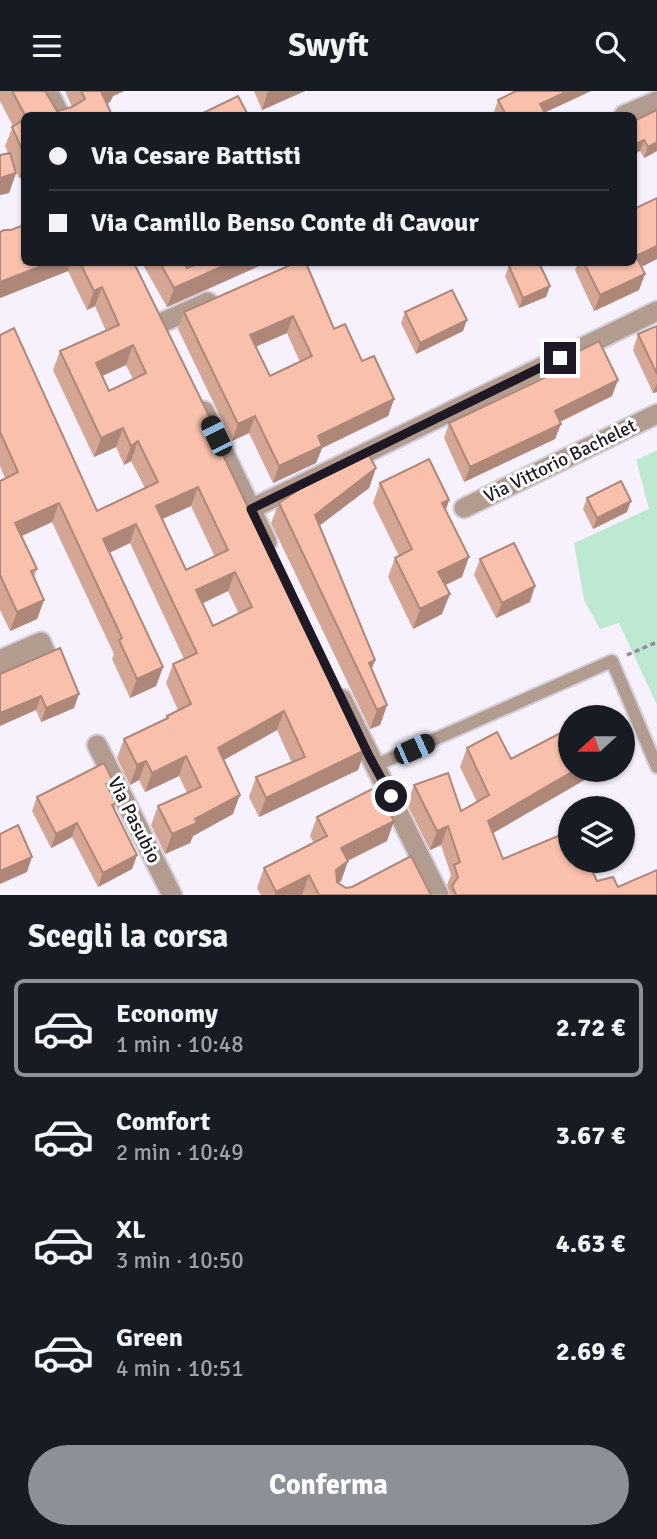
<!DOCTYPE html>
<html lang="it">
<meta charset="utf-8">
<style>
:root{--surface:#171b24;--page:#242831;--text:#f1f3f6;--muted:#9ea1a6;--line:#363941;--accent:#8c9099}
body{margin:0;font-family:Signika,sans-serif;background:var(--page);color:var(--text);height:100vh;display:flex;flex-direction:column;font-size:26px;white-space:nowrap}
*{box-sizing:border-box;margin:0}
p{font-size:23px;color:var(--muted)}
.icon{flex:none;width:38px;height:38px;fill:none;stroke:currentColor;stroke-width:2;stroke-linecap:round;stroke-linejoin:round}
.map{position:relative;height:804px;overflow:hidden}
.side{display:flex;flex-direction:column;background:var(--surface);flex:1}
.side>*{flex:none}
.guide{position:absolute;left:21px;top:21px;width:616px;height:154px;border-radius:10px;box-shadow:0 2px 5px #0004;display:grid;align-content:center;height:154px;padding:0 28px;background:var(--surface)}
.needle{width:46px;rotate:249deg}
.controls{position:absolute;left:558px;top:614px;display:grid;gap:14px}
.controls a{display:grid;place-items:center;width:77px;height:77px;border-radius:50%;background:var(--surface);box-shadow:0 2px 5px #0004;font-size:35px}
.end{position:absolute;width:32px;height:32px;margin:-16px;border:9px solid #1e1924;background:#fff;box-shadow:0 0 0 4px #fff}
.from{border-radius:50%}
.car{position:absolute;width:21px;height:42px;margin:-21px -10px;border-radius:9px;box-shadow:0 0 5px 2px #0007;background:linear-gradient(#222 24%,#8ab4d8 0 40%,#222 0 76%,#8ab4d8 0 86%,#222 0)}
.guide b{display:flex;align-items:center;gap:24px;height:66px;font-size:26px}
.guide b+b{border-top:2px solid var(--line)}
.guide i{width:18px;height:18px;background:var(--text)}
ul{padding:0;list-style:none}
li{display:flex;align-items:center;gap:21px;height:98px;margin:0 14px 10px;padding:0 14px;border:4px solid transparent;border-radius:10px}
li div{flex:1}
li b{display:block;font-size:26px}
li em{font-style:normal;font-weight:700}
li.on{border-color:var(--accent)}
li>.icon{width:63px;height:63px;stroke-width:1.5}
h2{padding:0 28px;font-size:32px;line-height:84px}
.primary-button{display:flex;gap:14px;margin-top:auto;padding:14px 28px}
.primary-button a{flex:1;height:80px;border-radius:42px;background:var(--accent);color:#fff;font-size:28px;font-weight:700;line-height:80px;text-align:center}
header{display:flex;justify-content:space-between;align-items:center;height:91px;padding:0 28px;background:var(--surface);font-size:32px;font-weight:700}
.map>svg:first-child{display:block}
</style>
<header><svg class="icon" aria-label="menu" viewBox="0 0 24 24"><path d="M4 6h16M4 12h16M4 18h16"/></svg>Swyft<svg class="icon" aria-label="search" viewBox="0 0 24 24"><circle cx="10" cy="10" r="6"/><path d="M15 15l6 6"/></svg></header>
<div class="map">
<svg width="657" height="804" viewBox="0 0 657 804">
<rect width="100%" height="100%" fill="#f6f1fd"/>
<polygon fill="#bee9d1" points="657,359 657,614 619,532 600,538 584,509 574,452 649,418 636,369"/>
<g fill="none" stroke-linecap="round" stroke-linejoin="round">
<defs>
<polyline id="service" points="374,675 612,570 657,676"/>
<g id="minor">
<polyline points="48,0 60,24"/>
<polyline points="624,24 657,10"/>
<polyline points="161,232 208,211"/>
<polyline points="204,320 267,451"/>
<polyline points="464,417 657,323"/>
<polyline points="251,418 657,220"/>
<polyline points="0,569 41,551 46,563 0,584"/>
<polyline points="342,608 439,804"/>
<polyline points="97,654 172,804"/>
</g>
</defs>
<use href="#service" stroke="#d3ceda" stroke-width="16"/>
<use href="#minor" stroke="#d3ceda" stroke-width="23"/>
<polyline stroke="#908b97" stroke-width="3.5" stroke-dasharray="5 3.5" stroke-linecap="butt" points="627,564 657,551"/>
<use href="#service" stroke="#b29c8f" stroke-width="12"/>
<use href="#minor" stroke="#b29c8f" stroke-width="19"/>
</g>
<g fill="#d6a694" fill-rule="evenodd">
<polygon points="0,0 45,0 57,20 72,16 65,0 124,0 113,5 110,11 107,13 112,24 24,24 24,85 19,87 15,76 16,82 9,102 0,104 0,64 8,62 5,55 13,35 0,10"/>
<polygon points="254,0 305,0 262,19"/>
<polygon points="591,0 544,22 546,24 495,24 494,21 498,9"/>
<polygon points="634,30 657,60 644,67 640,60 634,63"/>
<path d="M11 139 24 172H134L215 347 254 429 354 628 352 632 365 659 358 679 259 726 249 706 256 686 292 672 277 639 224 669 233 723 193 745 190 752 165 763 151 734 158 715 187 702 179 685 145 701 139 689 130 694 117 667 124 648 166 628 167 625 178 619 166 592 173 573 184 568 130 452 109 462 163 576 156 595 130 607 112 568 114 563 52 431 22 445 37 478 34 486 44 509 37 528 10 540 0 519V390L5 387 0 375V244L97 420 145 397 131 370 124 374 116 356 94 366 53 279 60 260 106 240 95 215 87 219 68 180 0 207V141ZM126 274 133 288 109 300 102 285ZM191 415 215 466 186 479 162 428ZM228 500 239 523 213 535 202 512Z"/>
<polygon points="657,168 641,176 639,199 594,220 575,179 578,172 634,172"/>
<polygon points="142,172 184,172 187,177 199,172 266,172 167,216"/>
<path d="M295 172 334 238 394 308 388 325 322 357 316 372 273 392 249 342 232 350 178 238 184 221ZM287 242 300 271 270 285 256 255Z"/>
<polygon points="509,175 550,195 546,206 519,217 505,185"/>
<polygon points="405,221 463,240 416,263 401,232"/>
<polygon points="657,235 657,301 653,302 633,259 638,243"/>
<polygon points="559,270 612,305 560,331 555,348 464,391 444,347 449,332 555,282"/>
<polygon points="376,377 369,397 319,435 372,579 387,614 380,634 370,638 271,432 279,412"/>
<polygon points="380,392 449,409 446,419 462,486 445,494 442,523 413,538 388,486 395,467 399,465 373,412"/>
<polygon points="587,407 627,421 593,438 583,418"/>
<polygon points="480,468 530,511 496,527 474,484"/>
<polygon points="0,583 74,617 41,631 36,619"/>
<polygon points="467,657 511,668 593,684 493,742 503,768 618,796 657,804 449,804 450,802 447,794 451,784 441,754 430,759 407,713 414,694 461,720 477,711 460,676"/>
<polygon points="110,700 116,712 114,718 137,764 132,778 98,796 72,746 51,757 32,720 37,706"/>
<polygon points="317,726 387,750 348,770 341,790 338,792 346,797 431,804 261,804 257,797 264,777 314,752 310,745"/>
</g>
<g fill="#ae8778">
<polygon points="100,0 124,0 113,5 110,11 94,18"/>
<polygon points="268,0 305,0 262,19"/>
<polygon points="568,0 591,0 539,24 540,13"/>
<polygon points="644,49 640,60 634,63 634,54"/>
<polygon points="657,51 657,60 644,67 648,56"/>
<polygon points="24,73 24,85 19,87"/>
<polygon points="16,82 9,102 0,104 0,87"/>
<polygon points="657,155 657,168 631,181 636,165"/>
<polygon points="49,172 71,172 68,180 0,207 0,191"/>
<polygon points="230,172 266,172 167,216 174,197"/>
<polygon points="645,183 639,199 594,220 600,204"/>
<polygon points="550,195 546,206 519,217 523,207"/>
<polygon points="102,196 95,215 87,219 94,200"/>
<polygon points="293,225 287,242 244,261 250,244"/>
<polygon points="467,229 463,240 416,263 420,252"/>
<polygon points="133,254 126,274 89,291 96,272"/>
<polygon points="618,289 612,305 549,336 555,320"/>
<polygon points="657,292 657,301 653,302"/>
<polygon points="394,308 388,325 322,357 316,372 273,392 279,375 318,345"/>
<polygon points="255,325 249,342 232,350 238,333"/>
<polygon points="561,333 555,348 464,391 470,376"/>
<polygon points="123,337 116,356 94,366 101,347"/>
<polygon points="138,350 131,370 124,374 131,355"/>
<polygon points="376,377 369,397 307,444 315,424"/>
<polygon points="198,396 191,415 149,434 156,415"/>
<polygon points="449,409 442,428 442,412"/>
<polygon points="631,410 627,421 593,438 597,427"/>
<polygon points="59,412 52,431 8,451 15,432"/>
<polygon points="136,433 130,452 96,468 103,448"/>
<polygon points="469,466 462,486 431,501 438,481"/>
<polygon points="235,481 228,500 189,519 196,499"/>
<polygon points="535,495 530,511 496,527 502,512"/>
<polygon points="450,503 442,523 413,538 420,518"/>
<polygon points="44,509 37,528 10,540 17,521"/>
<polygon points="375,569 368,588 369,572"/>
<polygon points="163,576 156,595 130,607 137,588"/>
<polygon points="79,603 74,617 41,631 46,617"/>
<polygon points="41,605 36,619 0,635 0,622"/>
<polygon points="387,614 380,634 370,638 377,619"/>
<polygon points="284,620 277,639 211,676 218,657"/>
<polygon points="365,659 358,679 259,726 266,707"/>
<polygon points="186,665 179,685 145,701 152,682"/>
<polygon points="146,670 139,689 130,694 137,674"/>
<polygon points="575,679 595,679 593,684 481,749 488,730"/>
<polygon points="113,690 108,704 106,693"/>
<polygon points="240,704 233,723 193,745 190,752 165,763 172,743 195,728"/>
<polygon points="394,730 387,750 334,776 341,757"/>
<polygon points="77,732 72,746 51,757 56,743"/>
<polygon points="448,735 441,754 430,759 437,740"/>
<polygon points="137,764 132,778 98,796 103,782"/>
<polygon points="32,766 27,781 0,793 0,780"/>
<polygon points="348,770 341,790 329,798 336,779"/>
<polygon points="309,784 302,804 275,804 276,801"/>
</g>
<g fill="#f9c1ac" stroke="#ae8778" stroke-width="2" fill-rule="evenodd">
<polygon points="12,0 45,0 57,20 72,16 85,8 81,0 101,0 112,24 25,24"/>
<polygon points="516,0 568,0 540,13 546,24 506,24 498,9"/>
<polygon points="238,5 248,24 199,24"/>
<polygon points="657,19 657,51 648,56 644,49 634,54 634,30"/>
<polygon points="24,29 24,63 12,36"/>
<polygon points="10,62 16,82 0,87 0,64"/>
<polygon points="657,107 657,155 636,165 645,183 600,204 584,172 634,172 634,118"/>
<polygon points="24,134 24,172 49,172 0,191 0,141 4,139 11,139"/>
<path d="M80 172H134L217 341 213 343 254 429 258 427 354 628 351 629 365 659 266 707 256 686 305 666 284 620 218 657 240 704 195 728 197 732 172 743 158 715 201 696 186 665 152 682 146 670 137 674 124 648 168 627 167 625 191 613 173 573 197 562 136 433 103 448 163 576 137 588 119 549 122 547 59 412 15 432 37 478 31 480 44 509 17 521 0 484V390L18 381 0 341V244L14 237 97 420 158 391 138 350 131 355 123 337 101 347 60 260 119 234 102 196 94 200ZM133 254 146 282 109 300 96 272ZM198 396 228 459 186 479 156 415ZM235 481 252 516 213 535 196 499Z"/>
<polygon points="160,172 184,172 187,177 199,172 230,172 174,197"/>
<path d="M295 172H306L334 238 345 233 362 270 374 265 394 308 318 345 322 355 279 375 255 325 238 333 184 221ZM293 225 312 265 270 285 250 244Z"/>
<polygon points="516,172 539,172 550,195 523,207 509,175"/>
<polygon points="452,199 467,229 420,252 405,221"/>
<polygon points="657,235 657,283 638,243"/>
<polygon points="599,250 618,289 555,320 561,333 470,376 449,332 563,278 559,270"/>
<polygon points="366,359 376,377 315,424 375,569 369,572 387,614 377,619 279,412 334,375"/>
<polygon points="429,368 449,409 442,412 469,466 438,481 450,503 420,518 395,467 412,458 380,392"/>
<polygon points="621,390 631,410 597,427 587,407"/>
<polygon points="514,452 535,495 502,512 480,468"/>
<polygon points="60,557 79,603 46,617 41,605 0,622 0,583"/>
<polygon points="570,637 570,679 575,679 488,730 503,768 570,740 570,770 588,770 597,790 613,786 618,796 657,779 657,804 456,804 452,795 458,786 454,774 460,771 448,735 437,740 414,694 448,682 461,720 489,704 467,657 497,641 511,668"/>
<polygon points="104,672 113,690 106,693 116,712 112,714 137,764 103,782 77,732 56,743 37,706"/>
<polygon points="376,696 394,730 341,757 348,770 336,779 337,791 346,797 352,796 411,765 431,804 319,804 309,784 276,801 264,777 327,745 317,726"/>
<polygon points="18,734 32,766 0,780 0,743"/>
</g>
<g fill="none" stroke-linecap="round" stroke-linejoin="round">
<polyline stroke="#1e1924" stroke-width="9" points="391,705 369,665 251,418 560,267"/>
</g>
<g text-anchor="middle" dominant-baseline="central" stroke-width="6" stroke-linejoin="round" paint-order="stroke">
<g font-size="19" fill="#1e1924" stroke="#fff">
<text transform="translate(560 370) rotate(-26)">Via Vittorio Bachelet</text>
<text transform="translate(134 729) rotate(63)">Via Pasubio</text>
</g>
</g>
</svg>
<div class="controls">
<a><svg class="needle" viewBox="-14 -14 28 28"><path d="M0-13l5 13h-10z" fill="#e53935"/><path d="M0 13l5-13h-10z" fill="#9ea1a6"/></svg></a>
<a><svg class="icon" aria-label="layers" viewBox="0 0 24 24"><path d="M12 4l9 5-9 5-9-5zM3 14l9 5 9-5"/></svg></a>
</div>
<i class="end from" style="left:391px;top:705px"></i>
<i class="end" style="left:560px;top:267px"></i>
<i class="car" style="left:216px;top:345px;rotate:334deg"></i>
<i class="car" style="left:414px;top:658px;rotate:66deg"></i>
<div class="guide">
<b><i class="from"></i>Via Cesare Battisti</b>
<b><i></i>Via Camillo Benso Conte di Cavour</b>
</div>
</div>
<section class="side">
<h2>Scegli la corsa</h2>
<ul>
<li class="on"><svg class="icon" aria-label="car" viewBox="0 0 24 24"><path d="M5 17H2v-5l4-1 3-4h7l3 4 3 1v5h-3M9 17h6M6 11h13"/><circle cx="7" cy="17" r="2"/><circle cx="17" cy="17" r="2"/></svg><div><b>Economy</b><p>1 min · 10:48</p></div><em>2.72 €</em></li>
<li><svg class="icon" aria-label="car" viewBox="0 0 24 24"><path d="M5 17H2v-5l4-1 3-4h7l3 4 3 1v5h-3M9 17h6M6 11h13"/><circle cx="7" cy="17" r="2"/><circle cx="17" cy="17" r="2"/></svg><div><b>Comfort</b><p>2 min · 10:49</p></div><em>3.67 €</em></li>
<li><svg class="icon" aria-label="car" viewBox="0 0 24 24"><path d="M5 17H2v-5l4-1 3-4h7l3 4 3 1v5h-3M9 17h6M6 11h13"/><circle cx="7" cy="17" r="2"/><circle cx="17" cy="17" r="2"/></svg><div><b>XL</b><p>3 min · 10:50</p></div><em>4.63 €</em></li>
<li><svg class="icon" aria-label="car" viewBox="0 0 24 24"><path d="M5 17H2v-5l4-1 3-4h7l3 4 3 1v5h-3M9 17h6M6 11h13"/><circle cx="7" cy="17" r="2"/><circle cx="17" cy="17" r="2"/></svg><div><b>Green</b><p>4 min · 10:51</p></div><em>2.69 €</em></li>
</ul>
<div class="primary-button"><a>Conferma</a></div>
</section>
